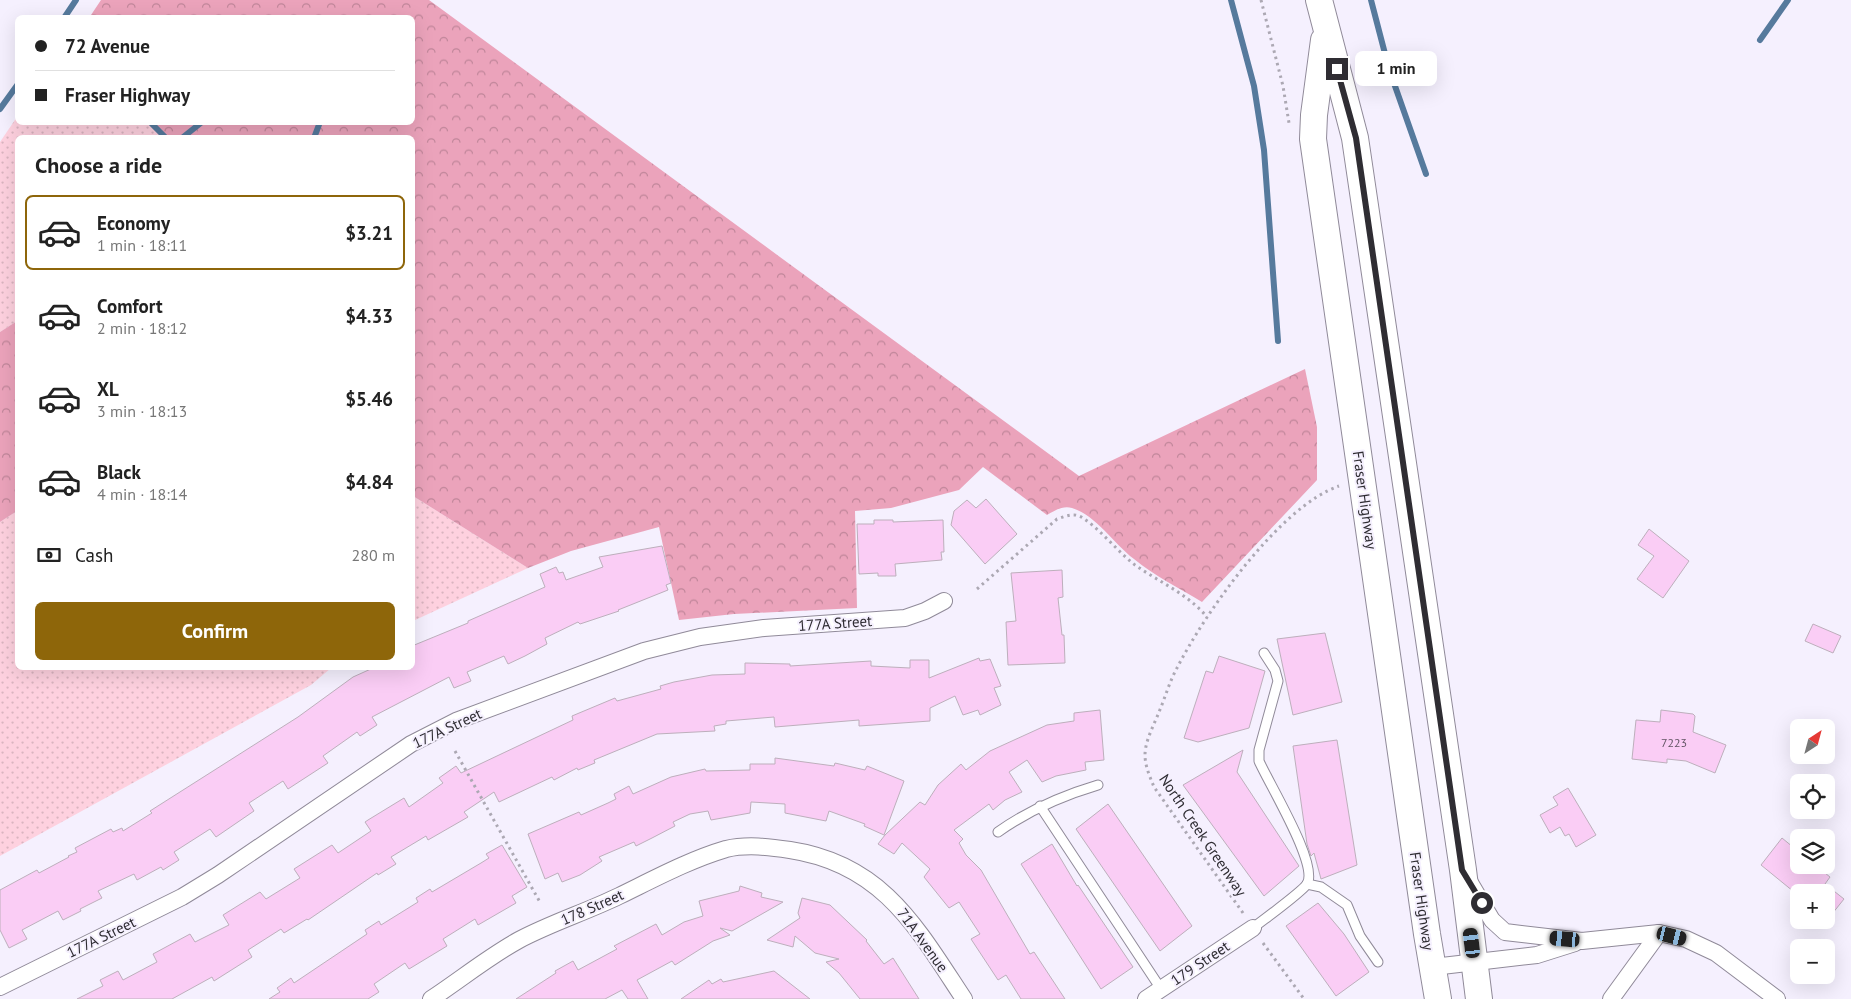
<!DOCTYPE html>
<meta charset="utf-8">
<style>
:root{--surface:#fff;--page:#f6f6f6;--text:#222;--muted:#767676;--line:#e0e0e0;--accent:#8e660a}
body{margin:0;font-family:"PT Sans",sans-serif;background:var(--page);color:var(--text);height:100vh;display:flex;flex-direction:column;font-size:19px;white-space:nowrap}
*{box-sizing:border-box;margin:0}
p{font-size:16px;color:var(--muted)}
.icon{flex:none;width:28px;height:28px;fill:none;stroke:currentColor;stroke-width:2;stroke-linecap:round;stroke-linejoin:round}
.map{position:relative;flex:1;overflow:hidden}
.side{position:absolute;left:15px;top:135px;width:400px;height:535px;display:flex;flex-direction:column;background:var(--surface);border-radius:8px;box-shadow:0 5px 20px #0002}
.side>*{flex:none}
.guide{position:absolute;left:15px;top:15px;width:400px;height:110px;border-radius:8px;box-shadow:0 5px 20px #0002;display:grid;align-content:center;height:110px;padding:0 20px;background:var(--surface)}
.needle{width:32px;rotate:36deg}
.fabs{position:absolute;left:1790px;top:719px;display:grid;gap:10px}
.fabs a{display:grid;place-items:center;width:45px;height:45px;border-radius:8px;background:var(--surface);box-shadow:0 5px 20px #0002;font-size:25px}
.end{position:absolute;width:22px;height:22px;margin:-11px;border:6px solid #2f2d33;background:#fff;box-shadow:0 0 0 2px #fff}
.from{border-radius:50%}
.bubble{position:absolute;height:35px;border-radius:8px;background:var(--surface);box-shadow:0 5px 20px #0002;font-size:16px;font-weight:600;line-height:35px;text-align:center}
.car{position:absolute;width:15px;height:30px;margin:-15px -8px;border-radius:6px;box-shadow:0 0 4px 1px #0007;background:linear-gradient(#222 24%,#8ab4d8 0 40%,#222 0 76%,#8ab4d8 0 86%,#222 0)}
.guide b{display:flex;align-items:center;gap:18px;height:48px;font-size:19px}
.guide b+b{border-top:1px solid var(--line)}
.guide i{width:12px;height:12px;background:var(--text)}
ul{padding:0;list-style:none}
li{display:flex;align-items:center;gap:15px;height:75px;margin:0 10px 8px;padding:0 10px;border:2px solid transparent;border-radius:8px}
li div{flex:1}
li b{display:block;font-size:19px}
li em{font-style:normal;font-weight:600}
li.selected{border-color:var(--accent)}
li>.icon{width:45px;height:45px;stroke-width:1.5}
h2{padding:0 20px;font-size:22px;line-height:60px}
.pay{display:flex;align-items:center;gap:12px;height:55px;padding:0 20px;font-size:19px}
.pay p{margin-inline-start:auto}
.cta{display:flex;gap:10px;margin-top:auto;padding:10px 20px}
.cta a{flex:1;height:58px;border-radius:8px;background:var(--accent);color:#fff;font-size:20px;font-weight:600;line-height:58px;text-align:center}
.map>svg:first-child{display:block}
</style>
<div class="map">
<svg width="1851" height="999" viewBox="0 0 1851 999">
<defs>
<pattern id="grass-dots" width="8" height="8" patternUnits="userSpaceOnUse" patternTransform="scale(1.25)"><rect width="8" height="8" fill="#fed1df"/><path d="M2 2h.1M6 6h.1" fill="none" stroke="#dab4c0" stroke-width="1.8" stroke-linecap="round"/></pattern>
<pattern id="forest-crowns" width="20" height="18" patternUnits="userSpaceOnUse" patternTransform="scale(1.25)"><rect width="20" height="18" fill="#eba3bb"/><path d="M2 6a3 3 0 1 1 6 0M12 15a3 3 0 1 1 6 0" fill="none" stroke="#bf8599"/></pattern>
</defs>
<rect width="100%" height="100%" fill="#f5f0fe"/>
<g fill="url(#grass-dots)">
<polygon points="17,117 18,122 152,123 163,130 163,137 18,138 17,321 0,332 0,142"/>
<polygon points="413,496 528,568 413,621"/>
<polygon points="17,511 18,668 331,668 311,685 0,856 0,522"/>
</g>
<g fill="url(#forest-crowns)">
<path d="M101 0H429L1079 476 1305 369 1317 427V480L1202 602C1179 588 1155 576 1134 559 1113 543 1097 516 1072 508 1063 505 1054 511 1047 515L983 467 959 490 891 508 855 511 857 608 734 614 679 620 659 527 571 551 528 568 413 496 412 138 163 137 162 130 152 123 412 122V18H89Z"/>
<polygon points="17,321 17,511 0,522 0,332"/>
</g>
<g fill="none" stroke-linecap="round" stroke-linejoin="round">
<g stroke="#567a9d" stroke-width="6">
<polyline points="1231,0 1254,86 1264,150 1278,341"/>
<polyline points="1371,0 1389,69 1426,174"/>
<polyline points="64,18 76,0"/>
<polyline points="1760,40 1788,0"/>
<polyline points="0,109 18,84"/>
<polyline points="150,122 166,138"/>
<polyline points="182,138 202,122"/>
<polyline points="314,138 320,122"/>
</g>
</g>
<g fill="#facdf5" stroke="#bdafbc">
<polygon points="986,499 1017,534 985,564 951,525 954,511 967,500 976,508"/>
<polygon points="874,520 893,520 893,522 943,520 944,552 941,552 942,560 895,564 896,576 878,576 878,573 859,574 857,524 874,524"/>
<polygon points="1649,529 1689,561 1663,598 1637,579 1654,556 1638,545"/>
<polygon points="662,546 671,583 666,585 668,590 618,610 619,611 580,624 578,622 545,638 547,644 525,656 508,664 504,656 467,672 471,681 454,688 449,677 372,717 377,725 360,736 357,732 323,756 328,763 288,789 283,781 249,803 254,811 216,837 210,829 174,852 179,860 163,870 161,867 137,880 134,874 98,891 102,898 80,909 81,911 63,920 58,911 22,930 27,939 9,948 0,930 0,890 37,870 39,873 69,857 68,856 77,852 75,848 111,829 113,832 122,828 123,831 152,813 150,811 298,717 353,677 373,668 412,668 412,646 468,623 468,621 545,587 540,574 556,567 559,573 563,572 566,580 603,567 599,557"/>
<polygon points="1062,570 1063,597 1058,598 1062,635 1064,635 1065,663 1008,665 1006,622 1016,621 1011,573"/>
<polygon points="1813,624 1841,636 1833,653 1805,641"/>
<polygon points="1325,633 1342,702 1293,715 1277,639"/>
<polygon points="1219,656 1265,671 1249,728 1198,742 1184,738 1206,671 1213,673"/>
<polygon points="979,658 980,661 990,659 1001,686 994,688 1001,705 980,715 978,710 963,715 955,696 930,708 930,721 859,726 859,720 775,727 774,717 726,721 726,724 714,726 715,731 657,734 594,760 595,763 578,770 577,768 554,780 552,777 499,802 494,792 464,812 468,817 428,840 426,836 391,857 396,864 378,875 377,873 308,920 307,919 284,933 281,929 248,950 252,957 214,981 212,977 172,999 77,999 103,986 100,980 118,971 123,980 157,962 153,954 190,934 195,942 229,925 223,915 260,892 266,899 300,878 294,869 332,845 338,853 371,831 365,822 368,820 404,798 409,807 443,783 439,778 456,766 461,773 573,720 572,716 615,698 617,701 661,689 660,686 674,682 712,675 745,674 745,663 790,664 790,666 871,661 871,666 910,668 910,660 929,660 929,678"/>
<polygon points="1100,710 1104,760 1085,762 1086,770 1056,776 1042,782 1027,760 1009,772 1022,792 1005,800 993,810 989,804 954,830 963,839 959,843 966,855 981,870 1030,954 1034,952 1065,999 1021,999 1006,975 998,980 971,939 980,934 959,902 949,908 924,877 930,869 902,843 894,854 878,844 885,835 920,802 925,805 938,785 961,764 966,770 990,751 1047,725 1074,721 1074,713"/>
<polygon points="1661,710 1693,714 1695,716 1693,732 1726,745 1715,773 1686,761 1667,759 1667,763 1632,759 1636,720 1660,722"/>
<polygon points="1337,740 1357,865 1321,879 1314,853 1311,856 1307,844 1293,746"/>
<polygon points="1243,750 1237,772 1299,866 1264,896 1183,785"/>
<polygon points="775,758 834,766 835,763 865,770 867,766 904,781 884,835 864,826 865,824 829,811 826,821 785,813 785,804 751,802 750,813 711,820 708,811 690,814 673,822 675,826 652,838 636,846 634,842 599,857 602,861 580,875 562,882 558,873 545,879 528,834 579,812 581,815 608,803 616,799 614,794 629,786 633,794 671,777 705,769 706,771 750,770 750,764 775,764"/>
<polygon points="1568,788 1596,835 1576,847 1569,834 1565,836 1560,827 1550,833 1540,815 1558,805 1553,797"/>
<polygon points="1108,804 1192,926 1160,951 1076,829"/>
<polygon points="1782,838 1799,852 1799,865 1815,865 1830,877 1825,884 1844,899 1828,919 1826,892 1799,892 1799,896 1761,865"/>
<polygon points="1052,844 1077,886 1078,885 1133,967 1101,989 1021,864"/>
<polygon points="502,845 527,887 512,896 516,903 478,925 475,919 443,939 447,946 409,969 405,963 374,984 379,992 368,999 269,999 280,992 277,988 291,978 294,983 367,934 365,930 379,921 381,925 418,902 416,898 430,889 432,892 481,863 489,858 486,854"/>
<polygon points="740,886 762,893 761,897 783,902 732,931 720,928 730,935 713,941 675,965 672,961 637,980 648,999 628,999 622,990 605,999 516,999 556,973 555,971 573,961 578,970 617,949 614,946 656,924 662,935 684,922 703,916 699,901 739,891"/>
<polygon points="802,898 830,905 867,940 866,941 884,964 893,958 919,999 860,999 839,973 826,962 839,959 815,953 795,936 793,947 767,940 800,918 798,913"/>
<polygon points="1318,903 1344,934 1369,972 1336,996 1286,926"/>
<polygon points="774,971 810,999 681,999 709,980 712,984 721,979 723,982"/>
</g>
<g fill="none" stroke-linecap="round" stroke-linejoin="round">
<defs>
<g id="lane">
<polyline points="1040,806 1161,989"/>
<path d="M998 832C1029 810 1061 796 1098 785"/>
<polyline points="1307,884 1321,887 1347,905 1360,936 1378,962"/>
<path d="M1253 928C1263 920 1302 892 1307 884 1319 865 1269 784 1259 761V750L1278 681 1275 670 1264 653"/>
</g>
<g id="street">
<polyline points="1469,881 1492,920 1505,932 1582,941 1659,933 1686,939 1716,953 1777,999"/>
<polyline points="1433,967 1537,955 1575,943"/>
<polyline points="0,987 182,897 218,875 411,744 456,721 644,651 700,637 764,628 905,618 925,611 944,601"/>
<path d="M431 999C460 980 488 957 519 940 551 923 586 912 619 896 654 879 689 860 726 849 747 844 770 847 790 850 883 864 917 928 964 999"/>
<polyline points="1146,999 1253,928"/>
<polyline points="1611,999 1659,933"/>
</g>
<g id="primary">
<polyline points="1319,0 1355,138 1463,870 1479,999"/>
<polyline points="1324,40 1314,115 1313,139 1427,934 1438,999"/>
</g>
</defs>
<use href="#lane" stroke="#908a99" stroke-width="11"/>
<use href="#street" stroke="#908a99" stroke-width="18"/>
<use href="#primary" stroke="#908a99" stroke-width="28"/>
<g stroke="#aca8b3" stroke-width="3" stroke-dasharray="2.5 4" stroke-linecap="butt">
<polyline points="1261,0 1283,86 1289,123"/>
<path d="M977 589 1057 519C1067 516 1074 512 1083 518 1102 531 1117 551 1135 565 1159 582 1188 594 1207 617"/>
<polyline points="455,751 541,904"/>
<path d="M1243 913 1154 787C1150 777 1145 766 1145 755 1145 741 1154 725 1159 712 1165 698 1169 683 1176 670 1204 614 1280 506 1339 486"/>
<polyline points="1263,943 1304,999"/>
</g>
<use href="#lane" stroke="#fff" stroke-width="9"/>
<use href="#street" stroke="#fff" stroke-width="16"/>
<use href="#primary" stroke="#fff" stroke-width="26"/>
</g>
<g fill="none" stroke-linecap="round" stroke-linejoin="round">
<polyline stroke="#2f2d33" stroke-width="6" points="1337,69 1356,138 1462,870 1482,903"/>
</g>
<g text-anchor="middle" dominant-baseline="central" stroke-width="4" stroke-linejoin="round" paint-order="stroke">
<g font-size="12" fill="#625564">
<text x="1674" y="742">7223</text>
</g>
<g font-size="15" fill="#2f2d33" stroke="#f5f0fe">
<text transform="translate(1365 500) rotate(82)">Fraser Highway</text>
<text transform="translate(835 623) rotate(-4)">177A Street</text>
<text transform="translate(447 728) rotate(-25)">177A Street</text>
<text transform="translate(1203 835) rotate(56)">North Creek Greenway</text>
<text transform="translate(1422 901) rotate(82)">Fraser Highway</text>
<text transform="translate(592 907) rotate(-24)">178 Street</text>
<text transform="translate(101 937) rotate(-26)">177A Street</text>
<text transform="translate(923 940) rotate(54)">71A Avenue</text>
<text transform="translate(1200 963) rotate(-34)">179 Street</text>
</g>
</g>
</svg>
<div class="fabs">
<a><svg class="needle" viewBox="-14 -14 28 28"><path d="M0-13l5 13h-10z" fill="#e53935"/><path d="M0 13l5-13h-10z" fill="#767676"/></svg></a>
<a><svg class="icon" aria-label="locate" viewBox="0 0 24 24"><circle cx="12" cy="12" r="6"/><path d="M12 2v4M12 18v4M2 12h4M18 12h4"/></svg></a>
<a><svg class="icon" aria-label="layers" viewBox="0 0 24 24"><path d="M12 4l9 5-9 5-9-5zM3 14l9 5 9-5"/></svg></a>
<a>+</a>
<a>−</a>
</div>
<i class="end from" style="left:1482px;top:903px"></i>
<i class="end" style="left:1337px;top:69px"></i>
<div class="bubble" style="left:1355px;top:51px;width:82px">1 min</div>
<i class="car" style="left:1672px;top:936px;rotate:104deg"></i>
<i class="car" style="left:1565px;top:939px;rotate:275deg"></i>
<i class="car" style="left:1472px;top:943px;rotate:353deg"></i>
<div class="guide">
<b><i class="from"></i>72 Avenue</b>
<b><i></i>Fraser Highway</b>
</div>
<section class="side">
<h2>Choose a ride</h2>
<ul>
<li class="selected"><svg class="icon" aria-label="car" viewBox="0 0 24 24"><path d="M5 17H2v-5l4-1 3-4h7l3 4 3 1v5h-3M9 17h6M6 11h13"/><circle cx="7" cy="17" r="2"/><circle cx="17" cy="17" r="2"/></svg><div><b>Economy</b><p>1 min · 18:11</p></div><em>$3.21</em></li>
<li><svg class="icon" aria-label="car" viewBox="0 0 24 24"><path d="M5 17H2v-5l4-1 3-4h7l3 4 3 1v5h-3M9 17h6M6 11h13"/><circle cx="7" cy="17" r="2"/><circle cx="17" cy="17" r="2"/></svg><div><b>Comfort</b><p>2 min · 18:12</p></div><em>$4.33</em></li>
<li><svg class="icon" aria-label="car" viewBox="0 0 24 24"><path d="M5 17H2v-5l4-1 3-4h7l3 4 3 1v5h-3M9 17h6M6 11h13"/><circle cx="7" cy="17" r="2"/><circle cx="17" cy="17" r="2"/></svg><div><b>XL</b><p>3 min · 18:13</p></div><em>$5.46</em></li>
<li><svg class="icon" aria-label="car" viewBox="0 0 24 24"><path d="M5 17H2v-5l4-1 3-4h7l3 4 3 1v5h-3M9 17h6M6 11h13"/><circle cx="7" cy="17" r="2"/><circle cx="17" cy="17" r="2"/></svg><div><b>Black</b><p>4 min · 18:14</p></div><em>$4.84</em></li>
</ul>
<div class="pay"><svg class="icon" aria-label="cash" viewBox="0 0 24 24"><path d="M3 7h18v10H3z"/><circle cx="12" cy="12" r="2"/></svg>Cash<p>280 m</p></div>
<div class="cta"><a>Confirm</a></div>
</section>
</div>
